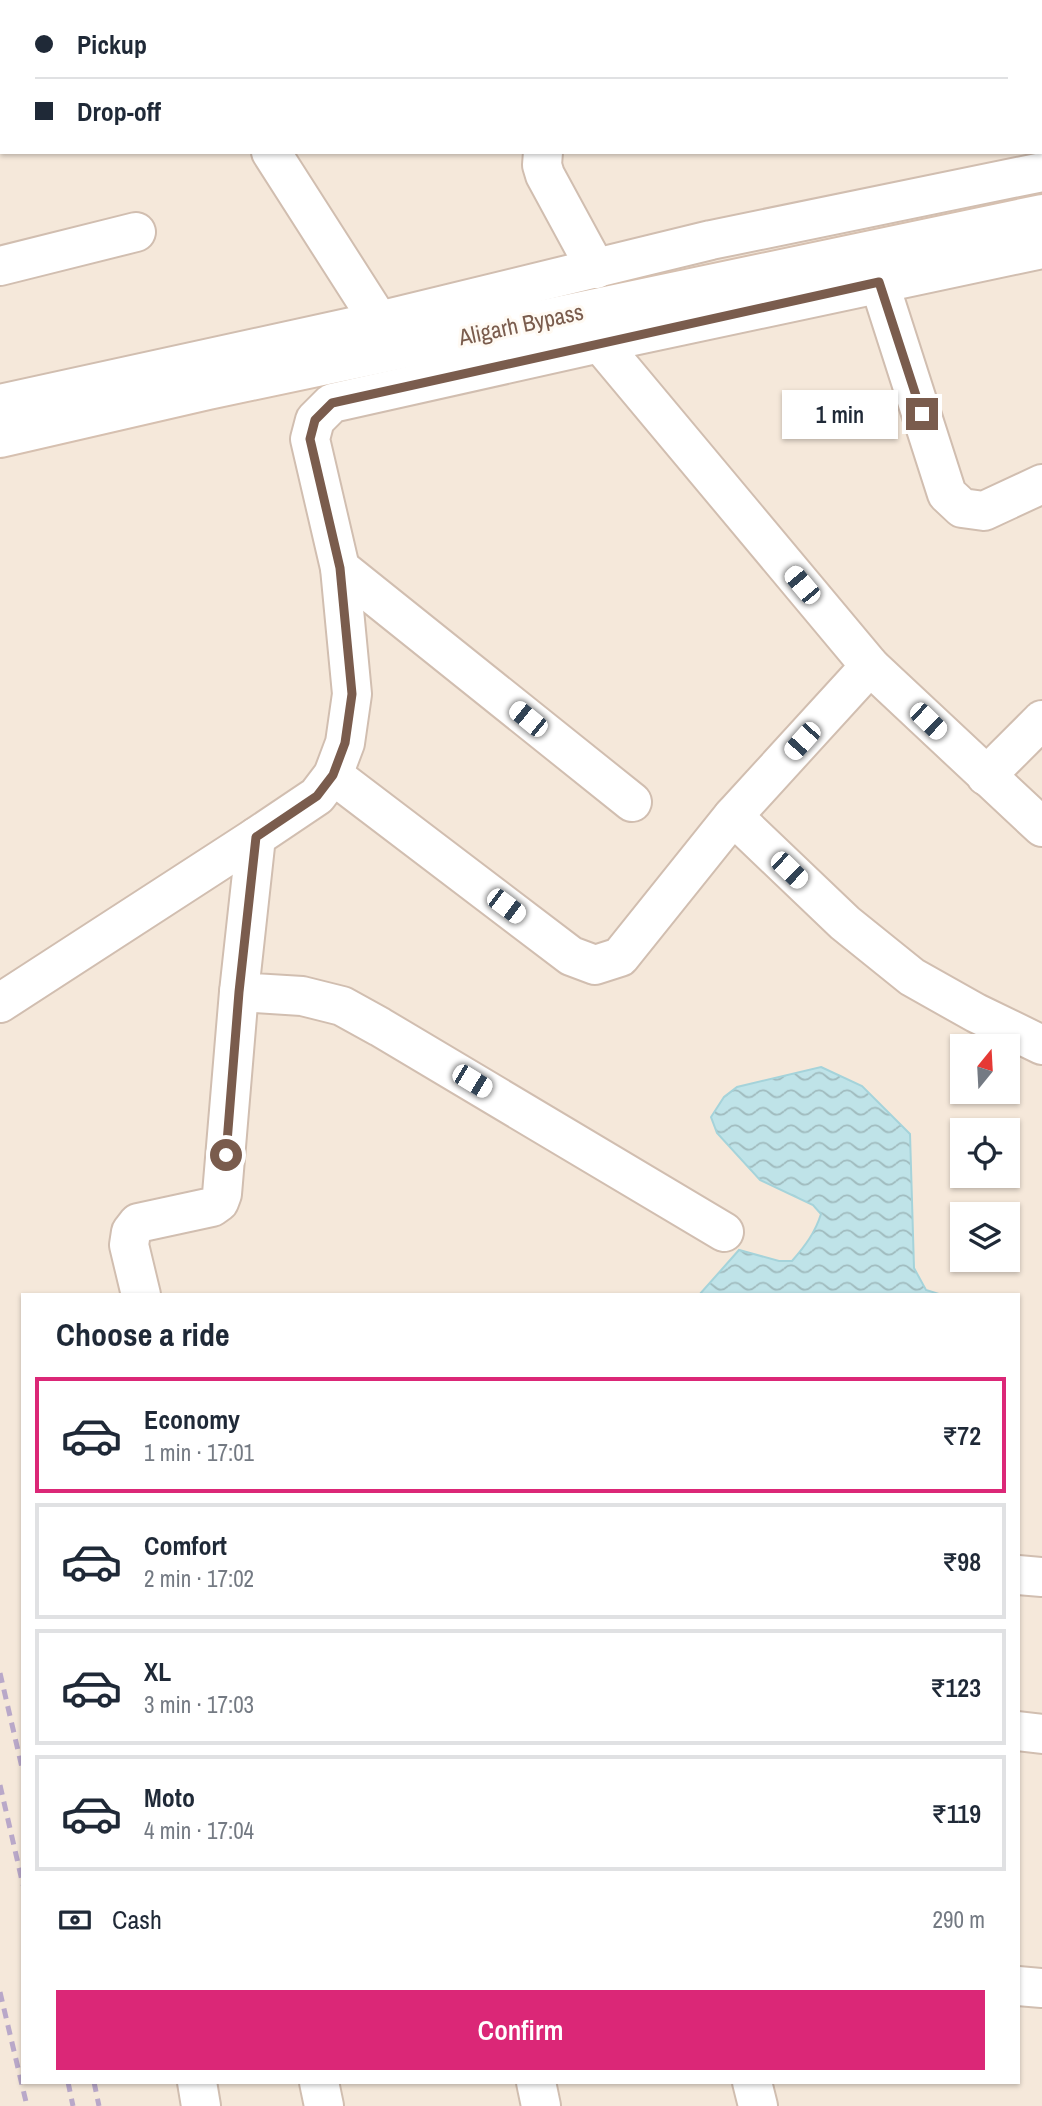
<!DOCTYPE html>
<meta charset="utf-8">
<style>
:root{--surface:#fff;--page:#f6f6f7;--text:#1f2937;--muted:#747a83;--line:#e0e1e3;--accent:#db2777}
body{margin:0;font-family:"Archivo Narrow",sans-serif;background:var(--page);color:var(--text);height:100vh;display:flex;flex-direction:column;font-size:26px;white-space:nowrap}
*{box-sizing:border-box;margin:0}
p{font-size:23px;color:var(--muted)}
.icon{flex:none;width:38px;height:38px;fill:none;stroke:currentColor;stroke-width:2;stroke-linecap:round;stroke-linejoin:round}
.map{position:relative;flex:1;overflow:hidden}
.panel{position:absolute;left:21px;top:1293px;width:999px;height:791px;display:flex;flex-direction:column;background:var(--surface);border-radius:0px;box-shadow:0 2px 5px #0004}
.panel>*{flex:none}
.hud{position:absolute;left:0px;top:0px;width:1043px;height:154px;box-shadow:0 2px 5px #0004;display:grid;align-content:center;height:154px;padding:0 35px;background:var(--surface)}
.needle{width:46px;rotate:18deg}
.buttons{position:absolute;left:950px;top:1034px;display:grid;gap:14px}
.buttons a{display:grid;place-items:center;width:70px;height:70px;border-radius:0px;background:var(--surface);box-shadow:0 2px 5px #0004;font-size:35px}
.end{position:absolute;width:32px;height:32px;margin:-16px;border:9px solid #7a5c4d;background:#fff;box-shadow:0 0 0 4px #fff}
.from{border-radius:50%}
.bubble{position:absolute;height:49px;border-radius:0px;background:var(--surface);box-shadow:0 2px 5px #0004;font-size:23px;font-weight:600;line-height:49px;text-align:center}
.car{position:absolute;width:21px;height:42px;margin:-21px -10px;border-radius:9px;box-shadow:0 0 5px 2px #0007;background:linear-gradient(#fff 24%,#345 0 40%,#fff 0 76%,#345 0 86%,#fff 0)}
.hud b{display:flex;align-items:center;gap:24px;height:66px;font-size:26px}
.hud b+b{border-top:2px solid var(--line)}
.hud i{width:18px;height:18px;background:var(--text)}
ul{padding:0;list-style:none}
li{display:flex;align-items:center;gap:21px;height:116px;margin:0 14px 10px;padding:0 21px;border:4px solid var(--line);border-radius:0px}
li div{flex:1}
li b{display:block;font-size:26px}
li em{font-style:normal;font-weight:600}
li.current{border-color:var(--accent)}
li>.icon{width:63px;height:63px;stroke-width:1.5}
h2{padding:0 35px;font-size:32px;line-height:84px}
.pay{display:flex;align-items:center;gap:18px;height:77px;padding:0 35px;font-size:26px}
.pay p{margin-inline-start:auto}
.action{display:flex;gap:14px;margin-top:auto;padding:14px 35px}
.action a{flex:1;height:80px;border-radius:0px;background:var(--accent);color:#fff;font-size:28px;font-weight:600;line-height:80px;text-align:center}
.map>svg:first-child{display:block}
</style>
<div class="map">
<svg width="1042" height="2106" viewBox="0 0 1042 2106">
<defs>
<pattern id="water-waves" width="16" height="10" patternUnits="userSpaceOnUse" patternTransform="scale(1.75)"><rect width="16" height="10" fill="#bfe3e8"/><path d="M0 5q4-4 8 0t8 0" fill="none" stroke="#a0bbbe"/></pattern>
</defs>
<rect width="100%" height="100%" fill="#fdf6ec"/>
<path fill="#f5e8da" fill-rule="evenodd" d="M0 0H1042V2106H0ZM2 2H1041V152H2ZM962 1046H1008V1092H962ZM962 1130H1008V1176H962ZM962 1214H1008V1260H962ZM23 1295H1018V2082H23Z"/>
<path fill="url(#water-waves)" stroke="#a5d3da" stroke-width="2" d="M821 1067 862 1086 910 1134 914 1268 926 1290 942 1295H699L739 1250 779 1261H792C805 1246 815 1233 821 1214L813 1205 760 1180 717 1133 711 1117 724 1097 737 1087Z"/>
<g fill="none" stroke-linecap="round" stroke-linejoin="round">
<defs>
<g id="minor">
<polyline points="160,0 162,2"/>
<polyline points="895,0 897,2"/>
<polyline points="348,2 350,0"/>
<polyline points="623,2 625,0"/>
<polyline points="0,74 2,73"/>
<polyline points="271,152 379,321"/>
<polyline points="543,152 542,165 545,175 596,269"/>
<polyline points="0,266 136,232"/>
<polyline points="879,282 947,494 962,508 984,511 1042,484"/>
<polyline points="600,343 870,666 1042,827"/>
<polyline points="0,404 379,321 711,240 1042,172"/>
<polyline points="340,568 632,802"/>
<polyline points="333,775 571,956 595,965 620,957 733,816 870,666"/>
<polyline points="986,776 1042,720"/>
<polyline points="733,816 845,923 912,977 976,1013 1042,1045"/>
<polyline points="0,1003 256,837"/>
<polyline points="724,1232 380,1027 342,1006 302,996 239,992 256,837 317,796 333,775 345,743 352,694 340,568 310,439 315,420 332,403 600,343 1042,249"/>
<polyline points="141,1295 129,1245 131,1232 138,1223 212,1207 219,1202 222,1194 239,992"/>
<polyline points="1018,1575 1042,1577"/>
<polyline points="1018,1731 1042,1734"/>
<polyline points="1018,1986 1042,1988"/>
<polyline points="197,2082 201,2106"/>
<polyline points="319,2082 324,2106"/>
<polyline points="536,2082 541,2106"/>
<polyline points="752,2082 758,2106"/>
</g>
<polyline id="secondary" points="0,438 208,390 1042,214"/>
</defs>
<use href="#minor" stroke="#d1beb0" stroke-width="42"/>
<use href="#secondary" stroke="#d6c0b0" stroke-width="42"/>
<use href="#minor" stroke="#fff" stroke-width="38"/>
<use href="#secondary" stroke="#fff" stroke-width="38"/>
<g stroke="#b9a8c9" stroke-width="5" stroke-dasharray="10 7" stroke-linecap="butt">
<polyline points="0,1673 23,1772"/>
<polyline points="0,1785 23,1885"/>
<polyline points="0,1992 27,2106"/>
<polyline points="68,2082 73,2106"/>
<polyline points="94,2082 99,2106"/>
</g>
</g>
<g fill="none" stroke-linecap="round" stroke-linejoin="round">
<polyline stroke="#7a5c4d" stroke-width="9" points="226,1155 239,992 256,837 317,796 333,775 345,743 352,694 340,568 310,439 315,420 332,403 879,282 922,414"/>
</g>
<g text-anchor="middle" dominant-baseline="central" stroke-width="6" stroke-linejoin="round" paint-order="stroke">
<g font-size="23" fill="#7a5c4d" stroke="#fffaf3">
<text transform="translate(521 324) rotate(-12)">Aligarh Bypass</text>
</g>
</g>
</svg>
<div class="buttons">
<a><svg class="needle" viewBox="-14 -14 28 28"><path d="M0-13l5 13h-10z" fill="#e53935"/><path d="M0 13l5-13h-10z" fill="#747a83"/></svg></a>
<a><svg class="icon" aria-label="locate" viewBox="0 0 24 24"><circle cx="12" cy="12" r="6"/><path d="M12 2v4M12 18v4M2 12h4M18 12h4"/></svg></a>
<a><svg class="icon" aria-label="layers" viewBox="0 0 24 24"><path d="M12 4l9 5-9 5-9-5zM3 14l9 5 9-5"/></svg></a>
</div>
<i class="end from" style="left:226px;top:1155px"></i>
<i class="end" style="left:922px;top:414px"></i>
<div class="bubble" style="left:782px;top:390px;width:116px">1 min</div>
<i class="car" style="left:802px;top:585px;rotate:320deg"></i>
<i class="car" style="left:528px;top:719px;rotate:309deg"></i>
<i class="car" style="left:928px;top:721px;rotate:134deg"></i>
<i class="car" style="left:802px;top:741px;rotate:222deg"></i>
<i class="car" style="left:789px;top:870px;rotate:134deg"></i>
<i class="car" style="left:506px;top:906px;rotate:127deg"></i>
<i class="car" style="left:472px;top:1081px;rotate:121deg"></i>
<div class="hud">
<b><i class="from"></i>Pickup</b>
<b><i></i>Drop-off</b>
</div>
<section class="panel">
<h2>Choose a ride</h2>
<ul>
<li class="current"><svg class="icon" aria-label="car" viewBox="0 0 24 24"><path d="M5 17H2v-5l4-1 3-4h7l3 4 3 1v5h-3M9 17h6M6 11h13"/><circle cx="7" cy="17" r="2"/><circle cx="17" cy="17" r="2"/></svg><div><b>Economy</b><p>1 min · 17:01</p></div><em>₹72</em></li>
<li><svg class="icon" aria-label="car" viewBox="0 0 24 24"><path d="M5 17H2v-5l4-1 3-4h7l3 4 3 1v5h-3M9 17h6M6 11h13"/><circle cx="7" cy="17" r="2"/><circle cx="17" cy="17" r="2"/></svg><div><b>Comfort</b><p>2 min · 17:02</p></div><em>₹98</em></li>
<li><svg class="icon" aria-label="car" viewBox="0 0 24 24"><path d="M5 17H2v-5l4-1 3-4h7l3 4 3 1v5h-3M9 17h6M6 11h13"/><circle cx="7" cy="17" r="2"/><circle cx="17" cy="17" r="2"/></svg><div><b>XL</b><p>3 min · 17:03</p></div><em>₹123</em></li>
<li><svg class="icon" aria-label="car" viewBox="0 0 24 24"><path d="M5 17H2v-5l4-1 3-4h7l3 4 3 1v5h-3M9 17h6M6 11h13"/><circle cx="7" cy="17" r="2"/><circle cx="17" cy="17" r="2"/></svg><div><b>Moto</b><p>4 min · 17:04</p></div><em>₹119</em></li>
</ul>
<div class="pay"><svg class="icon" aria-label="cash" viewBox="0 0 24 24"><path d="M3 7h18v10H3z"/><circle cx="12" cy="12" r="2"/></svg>Cash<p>290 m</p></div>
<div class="action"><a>Confirm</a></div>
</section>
</div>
